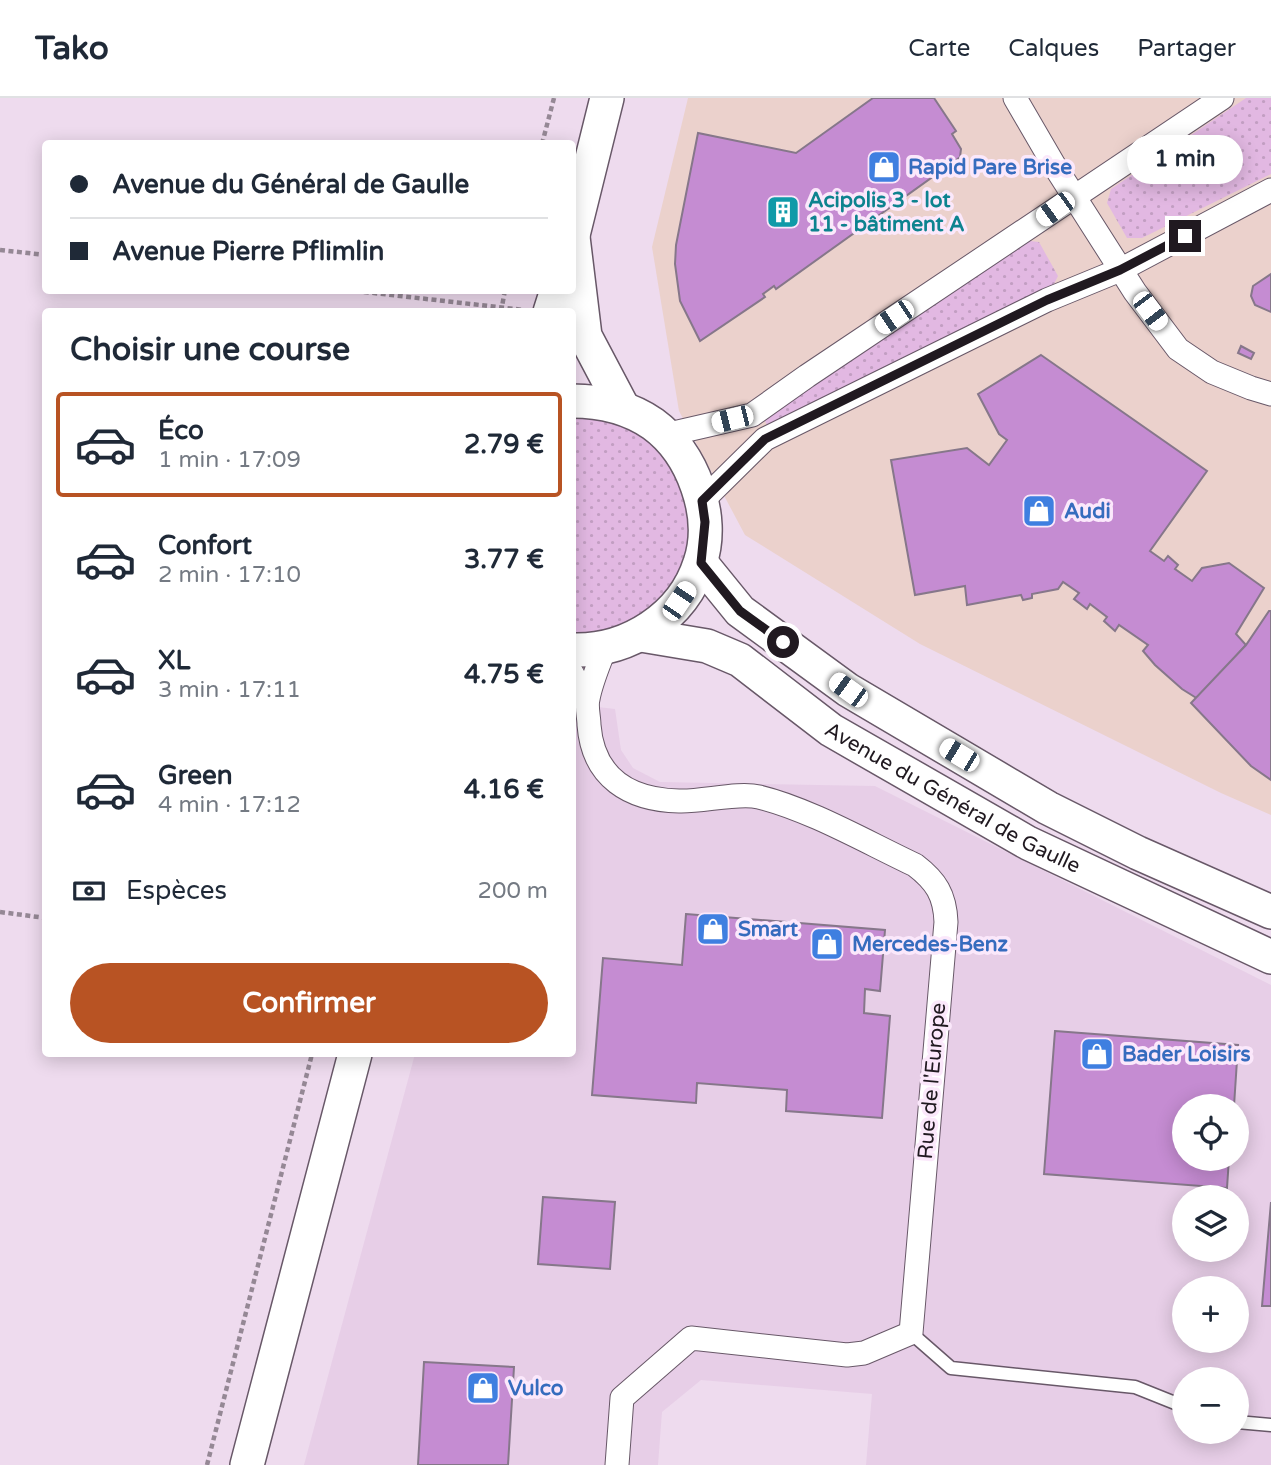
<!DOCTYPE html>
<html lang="fr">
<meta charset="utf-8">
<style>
:root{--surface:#fff;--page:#f6f6f7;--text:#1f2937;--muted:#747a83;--line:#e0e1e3;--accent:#b85323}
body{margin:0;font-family:"Varela Round",sans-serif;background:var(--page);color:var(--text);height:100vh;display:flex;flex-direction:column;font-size:26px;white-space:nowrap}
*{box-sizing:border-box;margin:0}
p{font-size:23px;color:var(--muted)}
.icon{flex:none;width:38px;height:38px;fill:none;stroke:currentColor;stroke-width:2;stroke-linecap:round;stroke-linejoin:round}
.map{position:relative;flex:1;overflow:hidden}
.panel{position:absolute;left:42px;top:210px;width:534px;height:749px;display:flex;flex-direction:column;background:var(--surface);border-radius:7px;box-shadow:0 4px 18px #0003}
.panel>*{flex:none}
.hud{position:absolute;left:42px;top:42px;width:534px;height:154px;border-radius:7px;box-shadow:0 4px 18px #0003;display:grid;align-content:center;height:154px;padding:0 28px;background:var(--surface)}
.controls{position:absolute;left:1172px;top:996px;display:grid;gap:14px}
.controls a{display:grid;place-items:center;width:77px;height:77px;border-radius:50%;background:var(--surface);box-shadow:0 4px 18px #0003;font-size:35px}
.end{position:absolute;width:32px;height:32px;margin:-16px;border:9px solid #201920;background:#fff;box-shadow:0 0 0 4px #fff}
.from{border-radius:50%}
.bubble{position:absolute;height:49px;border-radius:24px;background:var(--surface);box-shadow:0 4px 18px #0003;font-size:23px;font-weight:800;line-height:49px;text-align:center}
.car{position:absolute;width:21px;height:42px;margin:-21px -10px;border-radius:9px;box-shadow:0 0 5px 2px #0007;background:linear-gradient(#fff 24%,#345 0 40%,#fff 0 76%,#345 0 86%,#fff 0)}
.hud b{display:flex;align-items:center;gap:24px;height:66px;font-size:26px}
.hud b+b{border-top:2px solid var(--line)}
.hud i{width:18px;height:18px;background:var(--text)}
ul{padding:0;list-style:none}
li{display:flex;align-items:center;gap:21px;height:105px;margin:0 14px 10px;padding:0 14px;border:4px solid transparent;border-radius:7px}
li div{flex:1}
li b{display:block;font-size:26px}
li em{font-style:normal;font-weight:800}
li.on{border-color:var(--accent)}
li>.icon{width:63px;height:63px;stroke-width:1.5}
h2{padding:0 28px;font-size:32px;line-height:84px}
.pay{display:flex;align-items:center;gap:18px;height:77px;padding:0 28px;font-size:26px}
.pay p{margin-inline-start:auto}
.action{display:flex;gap:14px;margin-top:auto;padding:14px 28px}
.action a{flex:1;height:80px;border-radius:42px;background:var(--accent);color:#fff;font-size:28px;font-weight:800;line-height:80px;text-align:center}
header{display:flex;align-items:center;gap:42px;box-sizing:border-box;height:98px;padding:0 35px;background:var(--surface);border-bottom:2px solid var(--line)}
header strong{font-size:33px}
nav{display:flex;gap:38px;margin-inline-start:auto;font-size:24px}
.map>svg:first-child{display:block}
</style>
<header>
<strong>Tako</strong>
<nav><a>Carte</a><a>Calques</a><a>Partager</a></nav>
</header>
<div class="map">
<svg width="1271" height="1367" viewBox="0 0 1271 1367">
<defs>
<pattern id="grass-dots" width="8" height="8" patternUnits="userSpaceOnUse" patternTransform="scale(1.75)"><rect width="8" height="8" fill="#e2b8e2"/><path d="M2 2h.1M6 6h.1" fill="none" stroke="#c29ec2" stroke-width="1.8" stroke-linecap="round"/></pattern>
</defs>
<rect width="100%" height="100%" fill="#eedbee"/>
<polygon fill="#ebd1cc" points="688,0 1271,0 1271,717 1221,695 920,546 745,437 679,313 652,149"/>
<path fill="#e7cee7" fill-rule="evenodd" d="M572 606 615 611 621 652 633 670 660 684 875 688 1271 887V1367H866L872 1296 701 1282 662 1314 658 1367H304L415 956H572ZM1185 1008H1237V1060H1185ZM1185 1099H1237V1152H1185ZM1185 1190H1237V1242H1185ZM1185 1281H1237V1334H1185Z"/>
<g fill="url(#grass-dots)">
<polygon points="1246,0 1271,0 1271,76 1142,140 1127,140 1107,105 1111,91"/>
<polygon points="1030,143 1039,144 1058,178 1054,186 768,329 763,319"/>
<polygon points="572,315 632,328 670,361 691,417 689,448 680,477 666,499 625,530 572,539"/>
</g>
<g fill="#c58cd2" stroke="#86778a" stroke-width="2">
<polygon points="873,0 934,0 956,33 952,36 961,51 960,59 943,73 942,69 929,78 931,80 776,191 774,188 763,196 765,199 700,243 680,203 675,166 676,147 698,35 796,55"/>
<polygon points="1271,176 1271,214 1255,207 1251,198 1253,188"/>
<polygon points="1241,248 1254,255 1251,261 1238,255"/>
<polygon points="1041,257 1207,373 1150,453 1164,463 1168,458 1178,467 1175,471 1192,483 1202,470 1229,465 1264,490 1236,536 1246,547 1198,601 1182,591 1155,567 1143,553 1148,547 1119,527 1115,533 1104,523 1107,519 1090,506 1087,511 1074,501 1079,495 1063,484 1058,491 1032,496 1032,500 1023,502 1021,497 967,507 965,488 915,497 891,362 967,350 989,367 1007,342 999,336 978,296"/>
<polygon points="1269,513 1271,513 1271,682 1251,668 1191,605 1246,547"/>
<polygon points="686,816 885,832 880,893 865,891 864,915 890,918 882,1020 786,1013 787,992 697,985 696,1005 592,997 603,860 682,867"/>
<polygon points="1055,933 1238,947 1234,1008 1185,1008 1185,1060 1229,1060 1227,1090 1044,1076"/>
<polygon points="543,1099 615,1104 610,1171 538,1166"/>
<polygon points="1271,1104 1271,1208 1262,1208"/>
<polygon points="424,1264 514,1269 508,1367 418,1367"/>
</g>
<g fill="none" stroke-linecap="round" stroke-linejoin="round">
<defs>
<g id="lane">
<polyline points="911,1235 951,1270 1135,1289 1185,1309"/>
<polyline points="1237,1324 1271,1327"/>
</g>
<g id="street">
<polyline points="1015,0 1054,67 1135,194 1178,251 1212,274 1251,290 1271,296"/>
<polyline points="665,337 752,317 807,278 1222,0"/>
<polyline points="702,403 765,341 1047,202 1120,172 1271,92"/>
<path d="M605 550C599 566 591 584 588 601 586 609 589 619 589 627 593 680 630 702 679 703 702 704 738 694 759 699 809 711 868 745 915 767 936 783 945 797 946 824L911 1235 864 1255 847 1257 691 1240 622 1300 617 1367"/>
<polyline points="572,575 587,602"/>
</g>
<g id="secondary">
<polyline points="573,139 585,238 623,310"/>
<polyline points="572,141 607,0"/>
<polyline points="550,214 557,192"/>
<path d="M572 303C601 303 630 310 653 326 693 355 716 418 700 465 683 519 628 554 572 552"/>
<polyline points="701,465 740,513 848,592 1048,710 1138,755 1271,814"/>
<path id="s1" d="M641 537 707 548 740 562 831 632 1028 745 1271 859"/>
<polyline points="247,1367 355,956"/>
</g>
</defs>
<use href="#lane" stroke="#685868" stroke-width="15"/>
<use href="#street" stroke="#685868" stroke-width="25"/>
<use href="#secondary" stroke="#685868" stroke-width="36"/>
<g stroke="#958895" stroke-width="4.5" stroke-dasharray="5 3.5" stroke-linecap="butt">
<polyline points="542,46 554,0"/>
<polyline points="0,152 46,157"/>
<polyline points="347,192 524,212"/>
<polyline points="501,214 505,192"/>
<polyline points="0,814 46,820"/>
<polyline points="207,1367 312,956"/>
</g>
<use href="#lane" stroke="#fff" stroke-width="12"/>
<use href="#street" stroke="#fff" stroke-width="23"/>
<use href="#secondary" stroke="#fff" stroke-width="33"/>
</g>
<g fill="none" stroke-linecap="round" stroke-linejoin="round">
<polyline stroke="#201920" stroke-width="9" points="783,544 740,513 701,465 705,424 702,403 765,341 1047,202 1120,172 1185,138"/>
</g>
<defs>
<symbol id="shop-square" viewBox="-11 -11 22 22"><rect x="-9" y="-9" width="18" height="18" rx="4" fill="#3f7fe0" stroke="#fbe8fb"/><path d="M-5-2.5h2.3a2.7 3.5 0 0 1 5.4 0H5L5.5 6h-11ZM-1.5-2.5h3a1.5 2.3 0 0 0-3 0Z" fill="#fff"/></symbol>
<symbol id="building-square" viewBox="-11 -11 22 22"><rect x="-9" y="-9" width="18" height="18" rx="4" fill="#0f9aa8" stroke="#fbe8fb"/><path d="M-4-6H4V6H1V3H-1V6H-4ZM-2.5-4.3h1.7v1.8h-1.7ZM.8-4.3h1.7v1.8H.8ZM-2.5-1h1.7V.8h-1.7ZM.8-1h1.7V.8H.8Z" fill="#fff"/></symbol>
</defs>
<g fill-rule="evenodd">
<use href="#shop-square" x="865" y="50" width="38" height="38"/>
<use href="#building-square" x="764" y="95" width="38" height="38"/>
<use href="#shop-square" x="1020" y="394" width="38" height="38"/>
<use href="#shop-square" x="694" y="812" width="38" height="38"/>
<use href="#shop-square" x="808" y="827" width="38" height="38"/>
<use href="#shop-square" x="1078" y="937" width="38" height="38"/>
<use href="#shop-square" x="464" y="1271" width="38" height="38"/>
</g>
<g text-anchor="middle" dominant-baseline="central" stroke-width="7" stroke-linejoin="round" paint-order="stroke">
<g font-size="21" font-weight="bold" fill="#366cbe" stroke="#fbe8fb" text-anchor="start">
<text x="908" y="69">Rapid Pare Brise</text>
<text x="1064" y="413">Audi</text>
<text x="738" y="831">Smart</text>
<text x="852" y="846">Mercedes-Benz</text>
<text x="1122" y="956">Bader Loisirs</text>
<text x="508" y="1290">Vulco</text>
</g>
<g font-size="21" font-weight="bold" fill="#0d838f" stroke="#fbe8fb" text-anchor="start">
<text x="808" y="102">Acipolis 3 - lot<tspan x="808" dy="24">11 - bâtiment A</tspan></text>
</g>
<g font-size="21" fill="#201920" stroke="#fbe8fb">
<text stroke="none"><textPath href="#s1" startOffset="357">Avenue du Général de Gaulle</textPath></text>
<text transform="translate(932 983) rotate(-85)">Rue de l'Europe</text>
</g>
</g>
</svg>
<div class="controls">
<a><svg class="icon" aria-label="locate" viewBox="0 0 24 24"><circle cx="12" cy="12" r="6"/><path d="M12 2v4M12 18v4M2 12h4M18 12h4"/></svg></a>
<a><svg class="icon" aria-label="layers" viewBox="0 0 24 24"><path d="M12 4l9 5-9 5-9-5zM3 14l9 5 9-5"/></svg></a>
<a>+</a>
<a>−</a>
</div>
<i class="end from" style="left:783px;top:544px"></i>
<i class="end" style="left:1185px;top:138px"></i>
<div class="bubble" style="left:1127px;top:37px;width:116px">1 min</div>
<i class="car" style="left:1055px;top:111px;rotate:234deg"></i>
<i class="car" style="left:1150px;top:213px;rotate:143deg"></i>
<i class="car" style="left:894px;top:219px;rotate:236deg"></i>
<i class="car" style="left:732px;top:321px;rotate:256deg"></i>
<i class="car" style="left:679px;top:503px;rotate:34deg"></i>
<i class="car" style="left:848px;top:592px;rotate:306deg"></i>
<i class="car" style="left:959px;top:657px;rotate:301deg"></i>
<div class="hud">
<b><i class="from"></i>Avenue du Général de Gaulle</b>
<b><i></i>Avenue Pierre Pflimlin</b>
</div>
<section class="panel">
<h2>Choisir une course</h2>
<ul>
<li class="on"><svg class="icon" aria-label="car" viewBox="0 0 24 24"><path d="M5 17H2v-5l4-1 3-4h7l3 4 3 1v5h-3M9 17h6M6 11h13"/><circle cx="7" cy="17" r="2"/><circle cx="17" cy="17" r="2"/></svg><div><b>Éco</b><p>1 min · 17:09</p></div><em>2.79 €</em></li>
<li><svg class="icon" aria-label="car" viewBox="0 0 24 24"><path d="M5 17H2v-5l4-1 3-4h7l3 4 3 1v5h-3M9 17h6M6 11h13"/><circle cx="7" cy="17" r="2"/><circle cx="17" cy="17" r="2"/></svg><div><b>Confort</b><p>2 min · 17:10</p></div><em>3.77 €</em></li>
<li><svg class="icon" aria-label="car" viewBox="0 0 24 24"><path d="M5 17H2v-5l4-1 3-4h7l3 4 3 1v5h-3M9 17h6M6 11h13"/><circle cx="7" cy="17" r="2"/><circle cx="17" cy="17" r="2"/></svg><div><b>XL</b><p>3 min · 17:11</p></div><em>4.75 €</em></li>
<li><svg class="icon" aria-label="car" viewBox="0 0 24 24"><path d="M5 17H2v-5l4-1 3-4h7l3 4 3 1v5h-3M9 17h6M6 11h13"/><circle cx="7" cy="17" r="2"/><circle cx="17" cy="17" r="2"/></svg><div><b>Green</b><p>4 min · 17:12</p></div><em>4.16 €</em></li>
</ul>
<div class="pay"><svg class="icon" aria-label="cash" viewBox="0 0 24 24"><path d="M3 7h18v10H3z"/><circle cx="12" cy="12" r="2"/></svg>Espèces<p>200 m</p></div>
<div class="action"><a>Confirmer</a></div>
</section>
</div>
